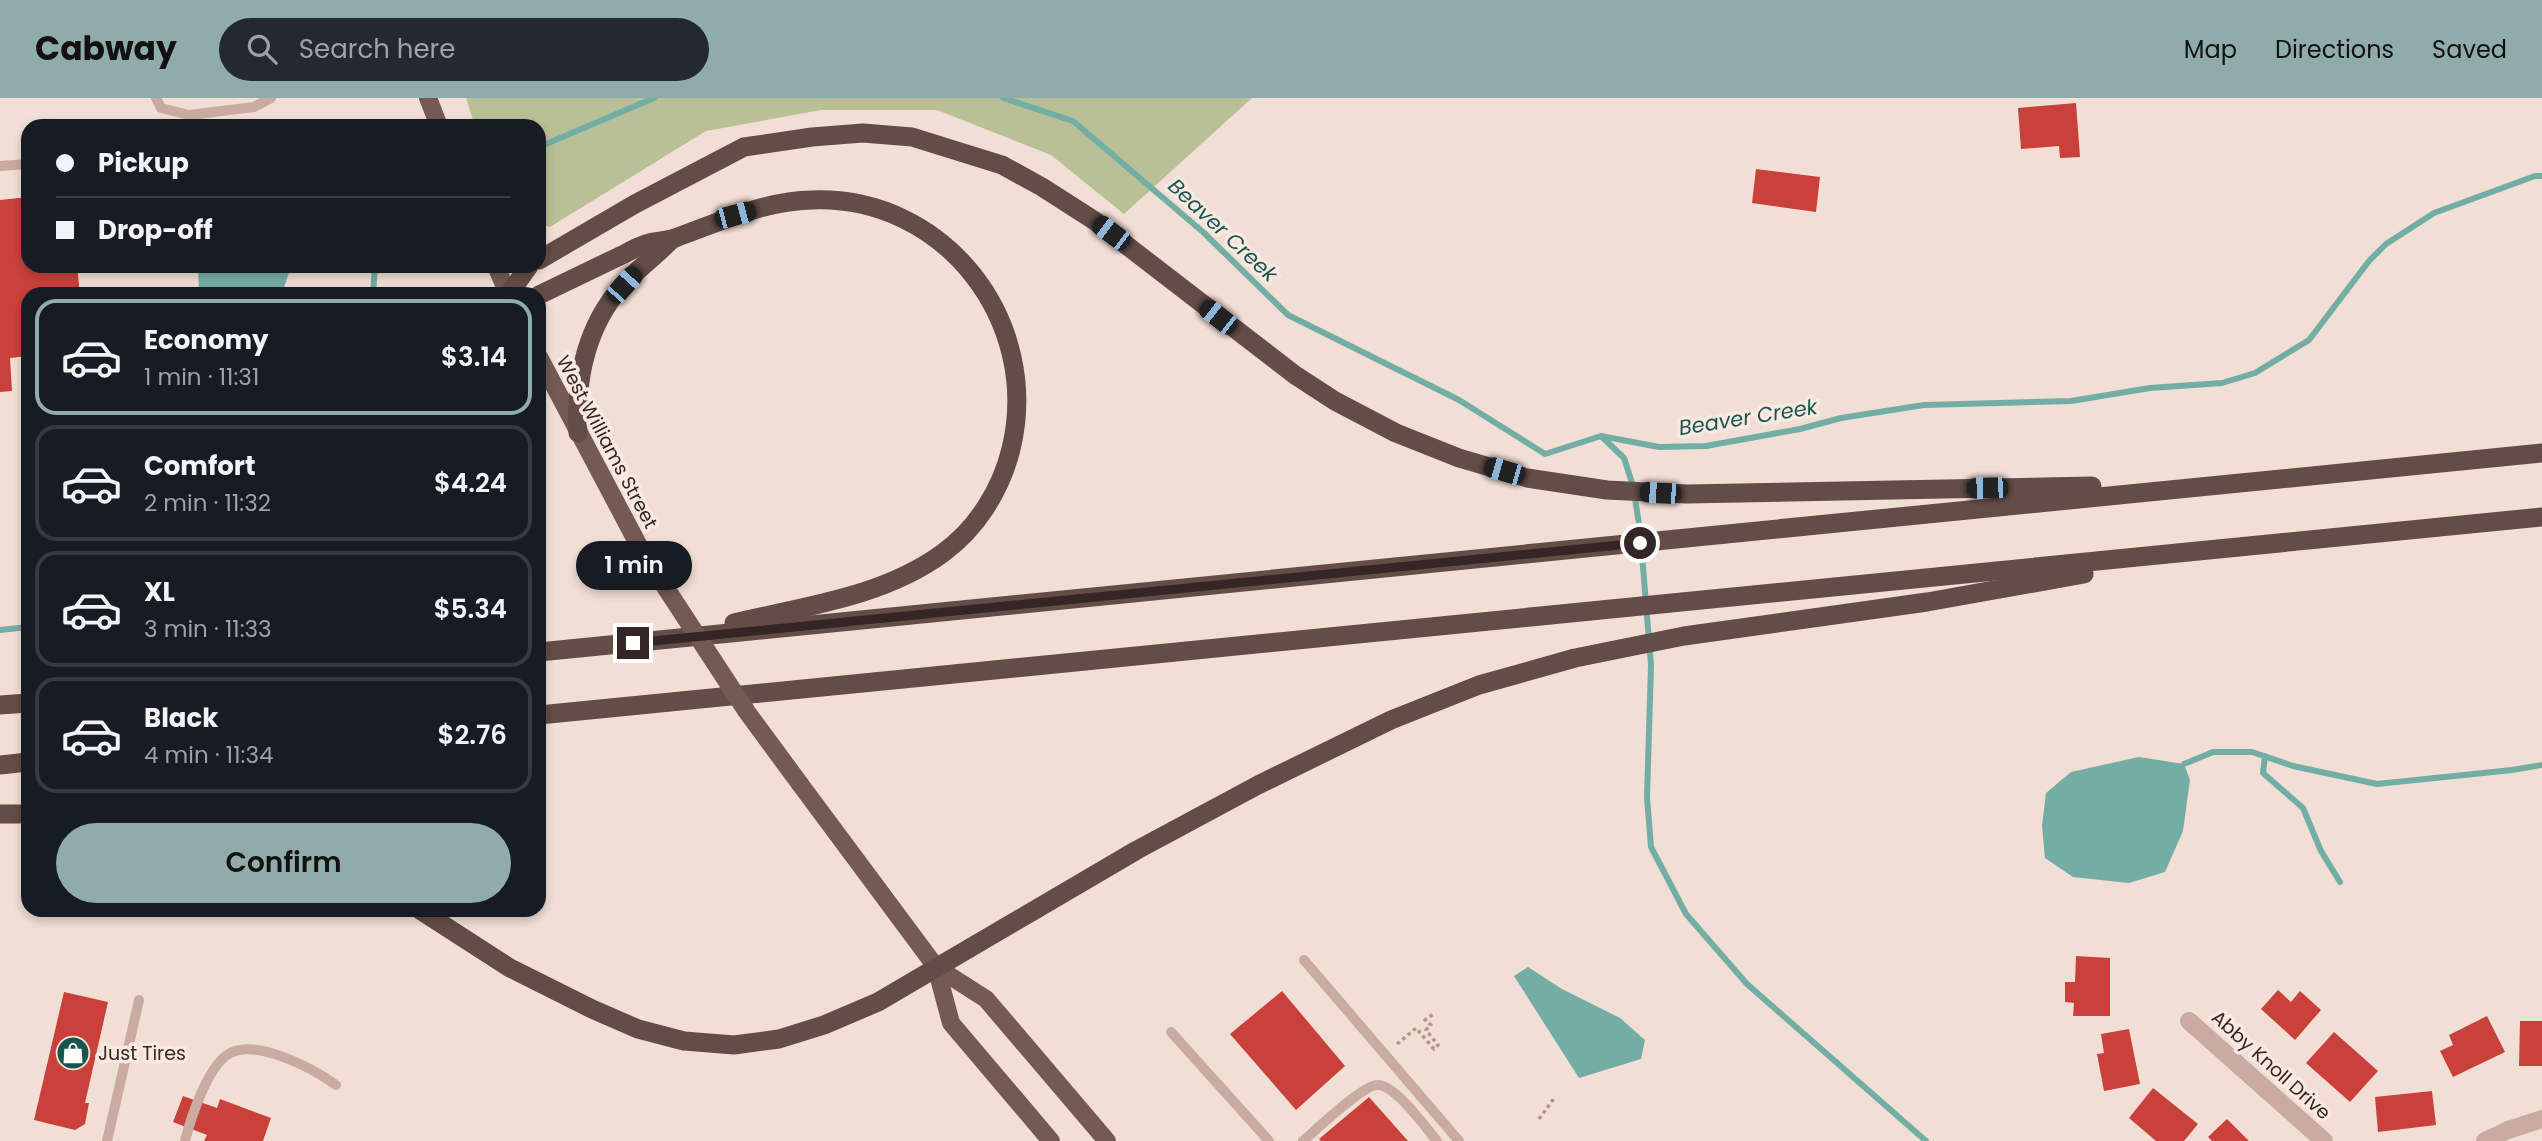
<!DOCTYPE html>
<meta charset="utf-8">
<style>
:root{--surface:#171b24;--page:#242831;--text:#f1f3f6;--muted:#9ea1a6;--line:#363941;--accent:#90acaa}
body{margin:0;font-family:Poppins,sans-serif;background:var(--page);color:var(--text);height:100vh;display:flex;flex-direction:column;font-size:26px;white-space:nowrap}
*{box-sizing:border-box;margin:0}
p{font-size:23px;color:var(--muted)}
.icon{flex:none;width:38px;height:38px;fill:none;stroke:currentColor;stroke-width:2;stroke-linecap:round;stroke-linejoin:round}
.map{position:relative;flex:1;overflow:hidden}
.details{position:absolute;left:21px;top:189px;width:525px;height:630px;display:flex;flex-direction:column;background:var(--surface);border-radius:21px;box-shadow:0 4px 10px #0003}
.details>*{flex:none}
.hud{position:absolute;left:21px;top:21px;width:525px;height:154px;border-radius:21px;box-shadow:0 4px 10px #0003;display:grid;align-content:center;height:154px;padding:0 35px;background:var(--surface)}
.end{position:absolute;width:32px;height:32px;margin:-16px;border:9px solid #332624;background:#fff;box-shadow:0 0 0 4px #fff}
.from{border-radius:50%}
.bubble{position:absolute;height:49px;border-radius:24px;background:var(--surface);box-shadow:0 4px 10px #0003;font-size:23px;font-weight:600;line-height:49px;text-align:center}
.car{position:absolute;width:21px;height:42px;margin:-21px -10px;border-radius:9px;box-shadow:0 0 5px 2px #0007;background:linear-gradient(#222 24%,#8ab4d8 0 40%,#222 0 76%,#8ab4d8 0 86%,#222 0)}
.hud b{display:flex;align-items:center;gap:24px;height:66px;font-size:26px}
.hud b+b{border-top:2px solid var(--line)}
.hud i{width:18px;height:18px;background:var(--text)}
ul{padding:12px 0 0;list-style:none}
li{display:flex;align-items:center;gap:21px;height:116px;margin:0 14px 10px;padding:0 21px;border:4px solid var(--line);border-radius:21px}
li div{flex:1}
li b{display:block;font-size:26px}
li em{font-style:normal;font-weight:600}
li.active{border-color:var(--accent)}
li>.icon{width:63px;height:63px;stroke-width:1.5}
.action{display:flex;gap:14px;margin-top:auto;padding:14px 35px}
.action a{flex:1;height:80px;border-radius:42px;background:var(--accent);color:#111;font-size:28px;font-weight:600;line-height:80px;text-align:center}
header{display:flex;align-items:center;gap:42px;box-sizing:border-box;height:98px;padding:0 35px;background:var(--accent);color:#111}
header strong{font-size:33px}
nav{display:flex;gap:38px;margin-inline-start:auto;font-size:24px}
.search{width:490px;height:63px;background:var(--page);display:flex;align-items:center;gap:18px;box-sizing:border-box;padding:0 24px;border-radius:38px;color:var(--muted);font-size:26px}
.map>svg:first-child{display:block}
</style>
<header>
<strong>Cabway</strong>
<div class="search"><svg class="icon" aria-label="search" viewBox="0 0 24 24"><circle cx="10" cy="10" r="6"/><path d="M15 15l6 6"/></svg>Search here</div>
<nav><a>Map</a><a>Directions</a><a>Saved</a></nav>
</header>
<div class="map">
<svg width="2542" height="1043" viewBox="0 0 2542 1043">
<rect width="100%" height="100%" fill="#f1ded5"/>
<polygon fill="#bac095" points="466,0 1252,0 1124,116 1051,57 937,12 821,12 706,33 550,129 539,126 539,28 475,28"/>
<g fill="#73aea5">
<polygon points="198,168 291,168 282,196 199,196"/>
<polygon points="2139,659 2184,666 2190,682 2183,733 2165,774 2129,785 2073,779 2045,760 2042,728 2046,695 2071,674"/>
<polygon points="1528,869 1562,891 1620,920 1645,942 1641,961 1579,980 1514,878"/>
</g>
<g fill="none" stroke-linecap="round" stroke-linejoin="round">
<g stroke="#73aea5" stroke-width="6">
<polyline points="1003,0 1073,23 1203,134 1288,217 1459,302 1545,356 1601,338 1659,349 1706,348 1800,331 1841,320 1924,307 2071,303 2150,290 2222,285 2255,275 2309,242 2369,163 2386,146 2434,115 2535,78 2542,78"/>
<polyline points="539,49 654,0"/>
<polyline points="373,196 375,168"/>
<polyline points="1602,339 1624,360 1633,388 1640,432 1651,567 1647,699 1651,749 1686,816 1747,886 1926,1043"/>
<polyline points="0,532 28,529"/>
<polyline points="2265,660 2265,658 2263,675 2303,710 2321,753 2340,784"/>
<polyline points="2184,666 2213,654 2252,654 2293,668 2377,686 2512,672 2542,667"/>
</g>
</g>
<g fill="#c9413a">
<polygon points="2076,5 2080,59 2060,60 2059,48 2021,51 2018,10"/>
<polygon points="1756,71 1820,79 1816,114 1752,105"/>
<polygon points="28,99 28,168 77,168 80,196 28,196 28,258 10,260 12,293 0,294 0,102"/>
<polygon points="2076,858 2110,860 2110,918 2073,918 2074,905 2065,904 2065,884 2075,884"/>
<polygon points="2278,892 2291,904 2300,893 2321,912 2295,942 2261,911"/>
<polygon points="1282,893 1345,968 1296,1012 1230,936"/>
<polygon points="64,894 108,904 85,1005 89,1005 85,1026 75,1032 34,1022"/>
<polygon points="2487,918 2505,954 2453,979 2440,953 2453,947 2449,937"/>
<polygon points="2520,923 2542,923 2542,968 2519,968"/>
<polygon points="2129,931 2140,986 2104,993 2097,956 2104,955 2101,936"/>
<polygon points="2334,934 2378,973 2350,1004 2306,965"/>
<polygon points="2153,990 2198,1026 2184,1043 2156,1043 2129,1020"/>
<polygon points="2432,993 2436,1027 2378,1034 2375,999"/>
<polygon points="183,998 217,1010 220,1001 271,1020 263,1043 204,1043 207,1037 173,1024"/>
<polygon points="1369,999 1408,1043 1321,1043 1319,1041"/>
<polygon points="2227,1021 2249,1043 2212,1043 2208,1039"/>
</g>
<g fill="none" stroke-linecap="round" stroke-linejoin="round">
<g stroke="#b4958b" stroke-width="3.5" stroke-dasharray="3.5 3.5" stroke-linecap="butt">
<polyline points="1397,946 1416,930 1434,951 1438,947 1426,932 1431,927 1425,922 1435,915"/>
<polyline points="1539,1021 1555,999"/>
</g>
<g stroke="#c9aba1" stroke-width="10">
<polyline points="156,0 161,10 189,17 254,9 271,0"/>
<polyline points="0,68 28,66"/>
<polyline points="1304,862 1459,1043"/>
<polyline points="1171,934 1269,1043"/>
<polyline points="107,1043 139,902"/>
<path d="M185 1043C191 1019 207 971 227 957 253 938 314 971 336 987"/>
<path d="M1303 1043C1316 1032 1363 987 1377 987 1395 986 1426 1030 1437 1043"/>
</g>
<g stroke="#c9aba1" stroke-width="18">
<polyline points="2189,923 2324,1043"/>
<polyline points="2485,1043 2508,1032 2542,1021"/>
</g>
<g stroke="#755954" stroke-width="18">
<polyline points="428,0 439,28"/>
<polyline points="496,168 508,196"/>
<polyline points="539,259 639,448 660,481"/>
<polyline points="800,686 936,869 986,901 1107,1043"/>
<polyline points="936,869 951,925 1051,1043"/>
</g>
<g stroke="#644c48" stroke-width="19">
<polyline points="539,162 635,106 744,49 812,39 863,35 912,39 1002,67 1042,89 1095,123 1295,277 1335,303 1396,335 1459,360 1527,380 1607,392 1687,396 2092,388"/>
<polyline points="509,196 529,168"/>
<path d="M539 197C566 184 593 171 620 158 629 154 639 147 649 145 657 143 667 143 675 140 720 124 763 103 812 102 945 97 1042 224 1011 351 1001 392 977 430 943 455 883 499 805 508 734 525"/>
<path d="M578 335C575 274 589 216 636 174 648 163 661 153 672 141"/>
<polyline points="539,554 2542,355"/>
<polyline points="0,607 28,605"/>
<polyline points="539,617 2542,419"/>
<polyline points="0,667 28,664"/>
<polyline points="0,716 28,716"/>
<polyline points="420,812 510,870 592,911 638,931 684,943 734,947 779,941 824,927 878,904 1137,752 1258,687 1391,622 1479,587 1575,560 1684,538 1927,504 2084,476"/>
</g>
<polyline stroke="#755954" stroke-width="18" points="660,481 747,614 800,686"/>
</g>
<g fill="none" stroke-linecap="round" stroke-linejoin="round">
<polyline stroke="#332624" stroke-width="9" points="633,545 1640,445"/>
</g>
<defs>
<symbol id="shop-disc" viewBox="-11 -11 22 22"><circle r="9.5" fill="#19554d" stroke="#f9e9e1"/><path d="M-5-2.5h2.3a2.7 3.5 0 0 1 5.4 0H5L5.5 6h-11ZM-1.5-2.5h3a1.5 2.3 0 0 0-3 0Z" fill="#fff"/></symbol>
</defs>
<g fill-rule="evenodd">
<use href="#shop-disc" x="54" y="936" width="38" height="38"/>
</g>
<g text-anchor="middle" dominant-baseline="central" stroke-width="7" stroke-linejoin="round" paint-order="stroke">
<g font-size="19" fill="#332624" stroke="#f9e9e1">
<text transform="translate(607 344) rotate(62)">West Williams Street</text>
<text transform="translate(2271 967) rotate(42)">Abby Knoll Drive</text>
</g>
<g font-size="19" fill="#332624" stroke="#f9e9e1" text-anchor="start">
<text x="98" y="955">Just Tires</text>
</g>
<g font-size="21" font-style="italic" fill="#19554d" stroke="#f9e9e1">
<text transform="translate(1223 132) rotate(43)">Beaver Creek</text>
<text transform="translate(1748 319) rotate(-9)">Beaver Creek</text>
</g>
</g>
</svg>
<i class="end from" style="left:1640px;top:445px"></i>
<i class="end" style="left:633px;top:545px"></i>
<div class="bubble" style="left:576px;top:443px;width:116px">1 min</div>
<i class="car" style="left:735px;top:117px;rotate:75deg"></i>
<i class="car" style="left:1111px;top:135px;rotate:307deg"></i>
<i class="car" style="left:624px;top:187px;rotate:42deg"></i>
<i class="car" style="left:1218px;top:219px;rotate:308deg"></i>
<i class="car" style="left:1504px;top:373px;rotate:286deg"></i>
<i class="car" style="left:1987px;top:390px;rotate:269deg"></i>
<i class="car" style="left:1660px;top:395px;rotate:273deg"></i>
<div class="hud">
<b><i class="from"></i>Pickup</b>
<b><i></i>Drop-off</b>
</div>
<section class="details">
<ul>
<li class="active"><svg class="icon" aria-label="car" viewBox="0 0 24 24"><path d="M5 17H2v-5l4-1 3-4h7l3 4 3 1v5h-3M9 17h6M6 11h13"/><circle cx="7" cy="17" r="2"/><circle cx="17" cy="17" r="2"/></svg><div><b>Economy</b><p>1 min · 11:31</p></div><em>$3.14</em></li>
<li><svg class="icon" aria-label="car" viewBox="0 0 24 24"><path d="M5 17H2v-5l4-1 3-4h7l3 4 3 1v5h-3M9 17h6M6 11h13"/><circle cx="7" cy="17" r="2"/><circle cx="17" cy="17" r="2"/></svg><div><b>Comfort</b><p>2 min · 11:32</p></div><em>$4.24</em></li>
<li><svg class="icon" aria-label="car" viewBox="0 0 24 24"><path d="M5 17H2v-5l4-1 3-4h7l3 4 3 1v5h-3M9 17h6M6 11h13"/><circle cx="7" cy="17" r="2"/><circle cx="17" cy="17" r="2"/></svg><div><b>XL</b><p>3 min · 11:33</p></div><em>$5.34</em></li>
<li><svg class="icon" aria-label="car" viewBox="0 0 24 24"><path d="M5 17H2v-5l4-1 3-4h7l3 4 3 1v5h-3M9 17h6M6 11h13"/><circle cx="7" cy="17" r="2"/><circle cx="17" cy="17" r="2"/></svg><div><b>Black</b><p>4 min · 11:34</p></div><em>$2.76</em></li>
</ul>
<div class="action"><a>Confirm</a></div>
</section>
</div>
